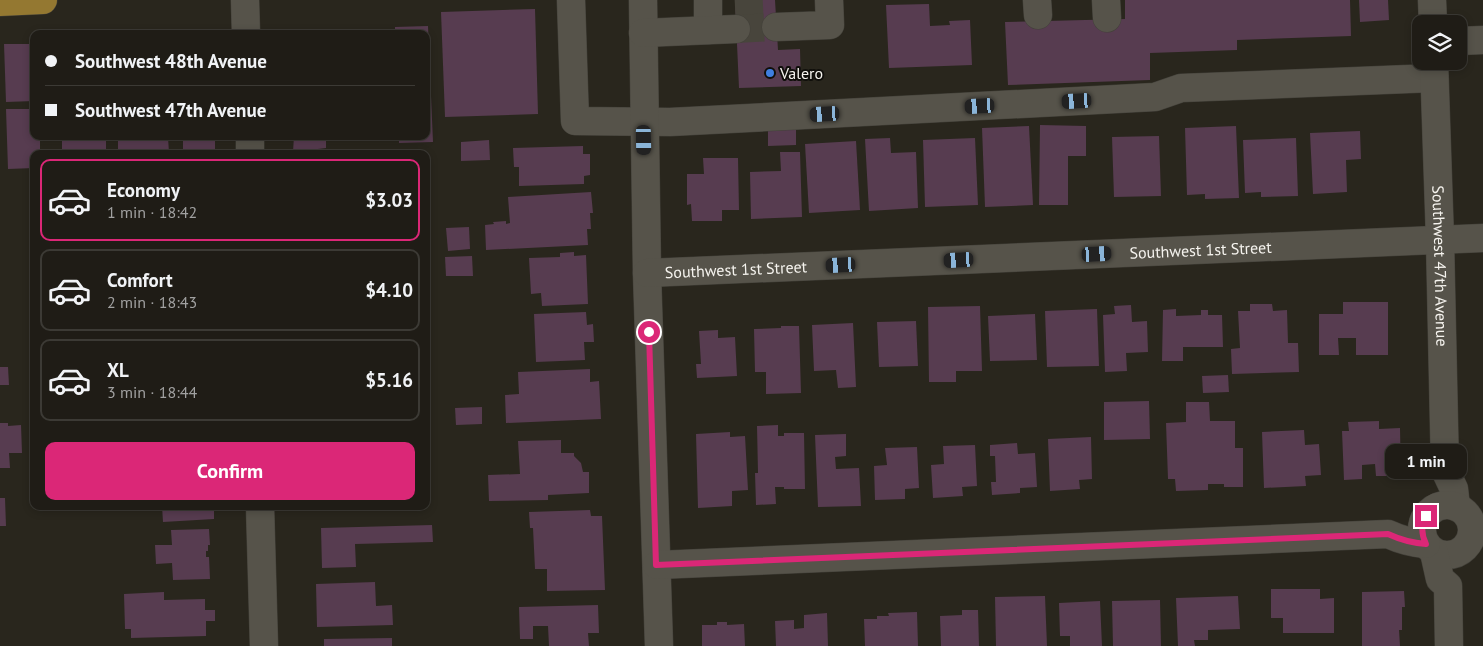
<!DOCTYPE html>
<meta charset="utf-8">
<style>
:root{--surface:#1f1c16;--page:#2c2923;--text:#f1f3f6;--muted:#a1a1a1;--line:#3c3a35;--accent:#db2777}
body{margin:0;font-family:"PT Sans",sans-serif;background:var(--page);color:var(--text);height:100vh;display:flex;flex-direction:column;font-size:19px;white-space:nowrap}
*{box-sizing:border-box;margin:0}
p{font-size:16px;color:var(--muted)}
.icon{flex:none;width:28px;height:28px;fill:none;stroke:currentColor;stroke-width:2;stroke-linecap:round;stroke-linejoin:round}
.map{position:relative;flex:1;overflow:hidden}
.sheet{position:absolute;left:30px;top:150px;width:400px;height:360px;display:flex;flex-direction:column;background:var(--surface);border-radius:10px;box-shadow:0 2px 8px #0003,0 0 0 1px var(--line)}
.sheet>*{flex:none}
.banner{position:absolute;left:30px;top:30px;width:400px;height:110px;border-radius:10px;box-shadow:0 2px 8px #0003,0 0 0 1px var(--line);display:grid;align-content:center;height:110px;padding:0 15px;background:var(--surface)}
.controls{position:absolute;left:1412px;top:15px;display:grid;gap:10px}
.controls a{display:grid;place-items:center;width:55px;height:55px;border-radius:10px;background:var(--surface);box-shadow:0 2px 8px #0003,0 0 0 1px var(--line);font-size:25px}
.end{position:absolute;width:22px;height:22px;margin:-11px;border:6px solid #db2777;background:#fff;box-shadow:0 0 0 2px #fff}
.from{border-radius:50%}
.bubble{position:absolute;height:35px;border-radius:10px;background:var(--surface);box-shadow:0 2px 8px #0003,0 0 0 1px var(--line);font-size:16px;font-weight:700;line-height:35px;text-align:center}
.car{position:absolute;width:15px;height:30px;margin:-15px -8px;border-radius:6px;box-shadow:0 0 4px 1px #0007;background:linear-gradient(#222 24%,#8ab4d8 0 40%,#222 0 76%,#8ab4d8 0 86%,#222 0)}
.banner b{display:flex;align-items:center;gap:18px;height:48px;font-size:19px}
.banner b+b{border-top:1px solid var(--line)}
.banner i{width:12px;height:12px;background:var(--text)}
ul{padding:9px 0 0;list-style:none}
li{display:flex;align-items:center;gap:15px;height:82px;margin:0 10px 8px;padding:0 5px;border:2px solid var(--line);border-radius:10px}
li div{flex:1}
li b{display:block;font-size:19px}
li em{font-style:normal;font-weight:700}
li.on{border-color:var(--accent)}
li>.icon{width:45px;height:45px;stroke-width:1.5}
.cta{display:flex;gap:10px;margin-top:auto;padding:10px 15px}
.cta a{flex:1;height:58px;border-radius:10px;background:var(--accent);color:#fff;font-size:20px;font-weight:700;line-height:58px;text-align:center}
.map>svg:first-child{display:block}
</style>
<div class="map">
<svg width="1483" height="646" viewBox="0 0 1483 646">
<rect width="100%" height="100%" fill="#29261d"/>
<g fill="#573c50">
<polygon points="735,0 775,0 778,50 800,49 801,86 739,88"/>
<polygon points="1125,0 1350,0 1351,36 1237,40 1237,50 1150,53 1150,80 1008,85 1005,22 1125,19"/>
<polygon points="1359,0 1388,0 1389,20 1360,22"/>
<polygon points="929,4 930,26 950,25 949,21 970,20 972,65 889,68 886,5"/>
<polygon points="535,9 538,114 445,117 441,12"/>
<polygon points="428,26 433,142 399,143 399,136 426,136 426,34 395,34 395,27"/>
<polygon points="370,30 370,34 297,34 298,32"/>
<polygon points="4,44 34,44 34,101 6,102"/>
<polygon points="6,109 34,109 34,136 40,136 40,154 34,154 34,168 8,169"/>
<polygon points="768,123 796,123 796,145 768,146"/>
<polygon points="1040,125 1086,126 1086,156 1068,156 1068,205 1039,205"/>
<polygon points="1029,126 1033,205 985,207 982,128"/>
<polygon points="1236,126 1239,198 1205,199 1205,194 1187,195 1185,128"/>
<polygon points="1360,131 1361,159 1346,160 1347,192 1313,194 1310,133"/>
<rect x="62" y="136" width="44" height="18"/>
<polygon points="118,136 168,136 169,154 118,154"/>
<rect x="183" y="136" width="32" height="18"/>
<polygon points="294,136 326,136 326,148 293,152"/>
<polygon points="1159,136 1161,196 1114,197 1112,137"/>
<polygon points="890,138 891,153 916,152 918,208 869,211 865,139"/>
<polygon points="975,138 978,205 925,207 923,140"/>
<polygon points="1296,138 1298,196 1261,197 1261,192 1245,193 1243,140"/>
<polygon points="489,140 490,160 461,161 461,142"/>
<polygon points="856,141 860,210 809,213 805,144"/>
<polygon points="583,146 583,154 590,154 590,175 584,176 584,184 519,186 519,167 514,167 513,148"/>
<polygon points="780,152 800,152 802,217 751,219 750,172 781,171"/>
<polygon points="703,158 738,158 739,210 722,210 722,221 692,221 691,204 687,205 687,174 704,174"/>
<polygon points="591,192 593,213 590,213 591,229 587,229 588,245 486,250 485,225 494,224 493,222 506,221 506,224 510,223 508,197"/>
<polygon points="469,227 470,249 448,251 446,228"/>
<polygon points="574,252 574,256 586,255 588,304 542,306 541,293 531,294 529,258 560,257 560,253"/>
<polygon points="472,256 473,276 446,276 445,257"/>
<polygon points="1343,302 1388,302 1388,355 1356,355 1356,338 1338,338 1339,355 1319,355 1319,314 1343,314"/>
<polygon points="1250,304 1272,304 1273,311 1287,310 1288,343 1298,343 1299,372 1232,374 1231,349 1240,348 1238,311 1250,311"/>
<polygon points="1131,305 1132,322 1147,321 1148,352 1126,353 1127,371 1105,372 1103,315 1115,314 1114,306"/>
<polygon points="980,306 982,371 956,371 956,382 929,382 928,307"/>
<polygon points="1097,309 1099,366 1047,367 1045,311"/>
<polygon points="1176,309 1176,316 1201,315 1201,310 1208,310 1208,315 1222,315 1223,347 1183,347 1183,361 1162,361 1163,310"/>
<polygon points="586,312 587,325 593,324 594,342 584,342 585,360 536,362 534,314"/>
<polygon points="1035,314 1037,360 990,361 988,316"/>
<polygon points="916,321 918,366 879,367 877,322"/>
<polygon points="853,323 856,387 838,388 836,370 814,371 812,325"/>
<polygon points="781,326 799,326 801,393 766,394 766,372 755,372 754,329 781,328"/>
<polygon points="718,330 718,338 735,337 737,376 697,378 696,364 701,364 699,331"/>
<polygon points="0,367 8,367 9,385 0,385"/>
<polygon points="590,369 590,382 599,381 601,419 506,423 505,395 519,394 518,372"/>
<polygon points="1228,375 1229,392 1203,393 1202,376"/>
<polygon points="1149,401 1150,439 1104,440 1104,402"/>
<polygon points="1186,402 1209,402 1210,421 1235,421 1235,448 1243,448 1243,487 1224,487 1224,484 1208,484 1208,490 1176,491 1175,479 1168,479 1166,423 1186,422"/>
<polygon points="482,407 482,424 456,425 455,408"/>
<polygon points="1379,421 1379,429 1400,428 1401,476 1376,476 1375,464 1362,465 1362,479 1344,480 1342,431 1349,431 1348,422"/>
<polygon points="0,423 8,423 8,426 21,425 22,453 9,453 10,468 0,468"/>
<polygon points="778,425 778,436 784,436 784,433 804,433 805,489 784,489 784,487 775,487 776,504 756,505 755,473 758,473 757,426"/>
<polygon points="1304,430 1305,445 1319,444 1321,475 1305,476 1306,486 1264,488 1262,432"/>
<polygon points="730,432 730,437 745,436 748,490 732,491 732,506 698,508 696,434"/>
<polygon points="846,434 846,456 835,457 836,469 859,468 861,506 818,507 815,435"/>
<polygon points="1091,437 1092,479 1079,480 1080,489 1050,491 1048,439"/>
<polygon points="561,440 561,453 574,453 574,456 581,463 583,472 589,472 589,493 548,495 548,500 489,501 488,475 520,474 518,441"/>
<polygon points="1017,443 1018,454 1035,453 1037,487 1020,488 1020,493 992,495 991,482 996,482 995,456 990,456 990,445"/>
<polygon points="975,445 977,486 962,487 963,496 933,498 931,465 944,464 943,446"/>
<polygon points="917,447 919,488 905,489 905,499 875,500 874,466 887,465 885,448"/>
<polygon points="0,498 5,498 6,526 0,526"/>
<polygon points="162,506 214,506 214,519 163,522"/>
<polygon points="316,506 383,506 383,509 316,511"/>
<polygon points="590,510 591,516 602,516 605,590 547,591 547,569 535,569 533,528 530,528 529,512"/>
<polygon points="432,525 433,542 355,544 356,567 322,568 321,528"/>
<polygon points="209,529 210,545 208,545 208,551 206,551 206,557 209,557 210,579 173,580 172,563 156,564 155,545 172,545 171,530"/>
<polygon points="375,582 376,606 392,605 393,625 317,627 316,584"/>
<polygon points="1271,589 1320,589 1320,599 1334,598 1334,633 1283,633 1283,618 1271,618"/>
<polygon points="1404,591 1405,607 1402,607 1402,630 1399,630 1400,646 1362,646 1362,592"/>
<polygon points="164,592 164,600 205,599 205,610 215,610 215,621 206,621 206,636 131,638 131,629 125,629 124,594"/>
<polygon points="1045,596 1047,646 996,646 995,597"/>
<polygon points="1238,596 1240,629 1208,630 1208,640 1194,640 1195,646 1178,646 1176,598"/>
<polygon points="1160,600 1161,646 1113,646 1112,601"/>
<polygon points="1100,601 1102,646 1070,646 1070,636 1060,636 1059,603"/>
<polygon points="598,605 599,633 588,633 589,646 549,646 548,626 533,626 533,639 520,639 519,607"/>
<polygon points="962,610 978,610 979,646 941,646 940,616 962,615"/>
<polygon points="917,612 918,646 865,646 864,619 877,619 877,616 889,616 888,613"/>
<polygon points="827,613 828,646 776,646 775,621 794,620 794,629 804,628 804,615"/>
<polygon points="717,622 727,622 727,625 744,624 745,646 702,646 702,625 717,625"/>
<polygon points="392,638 392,646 324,646 324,639"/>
</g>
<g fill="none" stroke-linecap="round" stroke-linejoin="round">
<g stroke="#48453c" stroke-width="28" stroke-dasharray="28 14" stroke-linecap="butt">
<polyline points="735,7 775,5"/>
<polyline points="736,29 776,27"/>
</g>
<defs>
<g id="minor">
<polyline points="245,0 246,34"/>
<polyline points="571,0 575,121 670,122 1155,97 1181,88 1434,78"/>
<polyline points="643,0 647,273 659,646"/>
<polyline points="708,0 708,30"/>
<polyline points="1037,0 1038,15"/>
<polyline points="1106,0 1107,18"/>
<polyline points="1432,0 1433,24"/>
<polyline points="776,27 830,25 829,0"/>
<polyline points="643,33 736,29"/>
<polyline points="1459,41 1483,40"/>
<path id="s1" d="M1434 61 1440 240 1445 470 1454 489 1456 507"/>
<polyline points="250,136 250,154"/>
<path id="s2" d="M647 273 1483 238"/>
<circle cx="1447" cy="530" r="25"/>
<polyline points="260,506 264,646"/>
<polyline points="1434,552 1440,579 1448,586 1449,646"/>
<path d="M657 565 1388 534C1401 540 1412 543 1426 544"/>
</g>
<polyline id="major" points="0,2 43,0"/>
</defs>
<use href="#minor" stroke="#43413a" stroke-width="29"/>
<use href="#major" stroke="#43413a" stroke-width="29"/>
<use href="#minor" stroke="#56534a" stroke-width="28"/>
<use href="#major" stroke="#947831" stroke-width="28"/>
</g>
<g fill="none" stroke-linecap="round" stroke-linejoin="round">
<path stroke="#db2777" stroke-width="6" d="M649 332 656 565 1388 534C1401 540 1412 543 1426 544 1421 534 1421 525 1426 516"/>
</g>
<circle fill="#3f7fe0" stroke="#100f0b" stroke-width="2" cx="770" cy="73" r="5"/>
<g text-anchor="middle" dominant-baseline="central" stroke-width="4" stroke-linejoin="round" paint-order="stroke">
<g font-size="16" fill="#f5f3ee" stroke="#100f0b" text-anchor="start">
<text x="780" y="73">Valero</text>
</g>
<g font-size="16" fill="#f5f3ee" stroke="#100f0b">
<text stroke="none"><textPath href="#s2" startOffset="554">Southwest 1st Street</textPath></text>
<text stroke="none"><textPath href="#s1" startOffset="205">Southwest 47th Avenue</textPath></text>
<text stroke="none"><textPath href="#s2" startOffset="89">Southwest 1st Street</textPath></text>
</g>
</g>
</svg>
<div class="controls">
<a><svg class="icon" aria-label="layers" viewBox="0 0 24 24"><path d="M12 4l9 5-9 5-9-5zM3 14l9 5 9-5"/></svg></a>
</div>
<i class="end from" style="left:649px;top:332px"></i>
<i class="end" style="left:1426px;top:516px"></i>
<div class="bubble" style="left:1385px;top:444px;width:82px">1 min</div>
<i class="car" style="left:1077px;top:101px;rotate:267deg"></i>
<i class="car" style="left:980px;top:106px;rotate:267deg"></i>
<i class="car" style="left:825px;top:114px;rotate:267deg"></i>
<i class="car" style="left:644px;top:140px;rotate:179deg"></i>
<i class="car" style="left:1097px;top:254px;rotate:87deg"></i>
<i class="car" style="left:959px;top:260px;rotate:267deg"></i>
<i class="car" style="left:841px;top:265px;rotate:267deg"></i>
<div class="banner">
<b><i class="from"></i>Southwest 48th Avenue</b>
<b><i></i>Southwest 47th Avenue</b>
</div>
<section class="sheet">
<ul>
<li class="on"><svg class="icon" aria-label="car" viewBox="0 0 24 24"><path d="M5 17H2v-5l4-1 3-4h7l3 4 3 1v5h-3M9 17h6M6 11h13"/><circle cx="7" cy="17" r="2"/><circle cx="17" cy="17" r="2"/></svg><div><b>Economy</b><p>1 min · 18:42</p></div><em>$3.03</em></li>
<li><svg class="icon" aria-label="car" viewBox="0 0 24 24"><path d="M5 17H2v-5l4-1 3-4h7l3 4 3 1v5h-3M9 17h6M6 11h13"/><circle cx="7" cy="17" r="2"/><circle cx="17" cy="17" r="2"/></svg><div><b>Comfort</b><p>2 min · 18:43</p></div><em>$4.10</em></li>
<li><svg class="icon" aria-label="car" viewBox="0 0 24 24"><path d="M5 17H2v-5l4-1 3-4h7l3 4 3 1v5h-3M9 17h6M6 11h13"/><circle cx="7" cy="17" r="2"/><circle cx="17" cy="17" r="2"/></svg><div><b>XL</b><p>3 min · 18:44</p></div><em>$5.16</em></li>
</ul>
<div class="cta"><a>Confirm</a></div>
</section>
</div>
